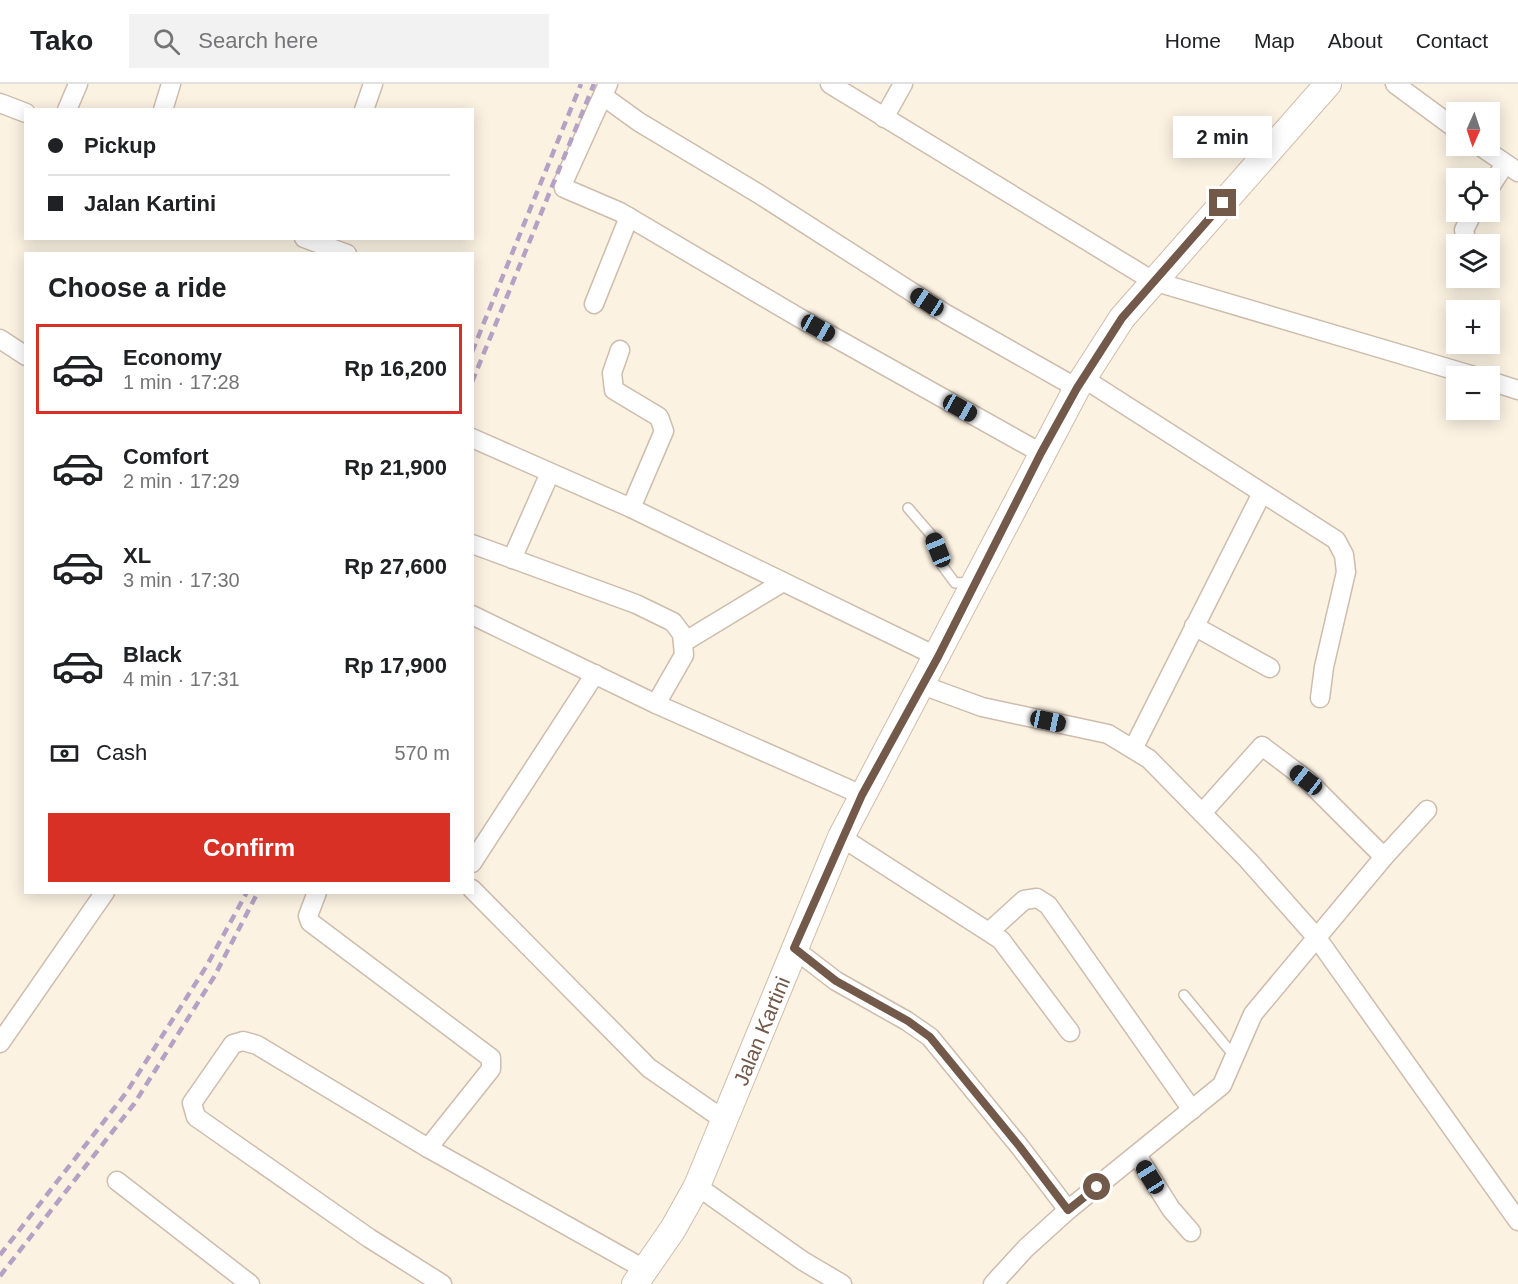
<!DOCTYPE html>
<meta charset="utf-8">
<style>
:root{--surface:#fff;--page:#f2f2f2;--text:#202124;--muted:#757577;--line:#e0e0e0;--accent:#d93025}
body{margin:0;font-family:Arial,sans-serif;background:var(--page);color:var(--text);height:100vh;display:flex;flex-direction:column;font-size:22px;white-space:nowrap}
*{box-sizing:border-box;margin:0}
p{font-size:20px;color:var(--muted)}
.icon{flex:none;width:33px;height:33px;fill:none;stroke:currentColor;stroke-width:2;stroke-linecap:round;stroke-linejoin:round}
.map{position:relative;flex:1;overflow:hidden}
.panel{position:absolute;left:24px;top:168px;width:450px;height:642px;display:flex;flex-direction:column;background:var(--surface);border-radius:0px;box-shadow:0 3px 15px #0003}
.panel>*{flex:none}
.top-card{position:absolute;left:24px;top:24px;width:450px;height:132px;border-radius:0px;box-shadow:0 3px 15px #0003;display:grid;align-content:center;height:132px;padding:0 24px;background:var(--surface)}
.needle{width:39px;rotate:183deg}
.tools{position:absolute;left:1446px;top:18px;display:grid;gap:12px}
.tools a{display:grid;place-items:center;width:54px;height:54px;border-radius:0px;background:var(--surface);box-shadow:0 3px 15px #0003;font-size:30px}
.end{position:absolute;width:27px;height:27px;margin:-14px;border:8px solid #725949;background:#fff;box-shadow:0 0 0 3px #fff}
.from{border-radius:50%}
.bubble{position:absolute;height:42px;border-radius:0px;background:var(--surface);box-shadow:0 3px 15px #0003;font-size:20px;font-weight:800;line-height:42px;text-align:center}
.car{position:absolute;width:18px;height:36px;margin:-18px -9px;border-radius:8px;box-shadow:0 0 4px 2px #0007;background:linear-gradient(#222 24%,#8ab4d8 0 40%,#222 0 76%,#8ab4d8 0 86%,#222 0)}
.top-card b{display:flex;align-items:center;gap:21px;height:57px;font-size:22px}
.top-card b+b{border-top:2px solid var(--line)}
.top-card i{width:15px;height:15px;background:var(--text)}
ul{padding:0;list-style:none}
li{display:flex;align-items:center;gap:18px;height:90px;margin:0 12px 9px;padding:0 12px;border:3px solid transparent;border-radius:0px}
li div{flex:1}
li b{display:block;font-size:22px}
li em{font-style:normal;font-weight:800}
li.selected{border-color:var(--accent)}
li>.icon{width:54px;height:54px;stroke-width:1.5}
h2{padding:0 24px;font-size:27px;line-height:72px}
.pay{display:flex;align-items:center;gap:15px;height:66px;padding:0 24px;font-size:22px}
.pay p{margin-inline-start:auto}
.cta{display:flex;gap:12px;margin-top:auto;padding:12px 24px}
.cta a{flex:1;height:69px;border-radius:0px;background:var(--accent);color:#fff;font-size:24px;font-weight:800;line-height:69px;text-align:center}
header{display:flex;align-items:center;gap:36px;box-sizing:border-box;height:84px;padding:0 30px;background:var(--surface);border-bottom:2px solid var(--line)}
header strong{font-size:28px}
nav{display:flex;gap:33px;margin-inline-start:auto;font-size:21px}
.search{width:420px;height:54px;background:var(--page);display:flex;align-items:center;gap:15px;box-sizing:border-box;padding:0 21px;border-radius:0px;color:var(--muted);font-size:22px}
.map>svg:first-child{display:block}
</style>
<header>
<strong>Tako</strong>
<div class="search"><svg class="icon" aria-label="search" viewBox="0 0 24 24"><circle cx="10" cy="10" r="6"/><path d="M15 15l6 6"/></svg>Search here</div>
<nav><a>Home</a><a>Map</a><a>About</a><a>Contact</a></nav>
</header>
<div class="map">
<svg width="1518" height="1200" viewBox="0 0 1518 1200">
<rect width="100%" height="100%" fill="#fbf2e2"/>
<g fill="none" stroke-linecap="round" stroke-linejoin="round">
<defs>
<g id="lane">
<polyline points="908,424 933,453 941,480 955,499 973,498"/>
<polyline points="1184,911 1235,973"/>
</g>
<g id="street">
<polyline points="608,0 563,99 564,104 620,128 798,233 1041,369"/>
<polyline points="830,0 1153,197 1474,292"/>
<polyline points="1395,0 1456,45"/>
<polyline points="603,12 639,38 759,110 946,230 1077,304"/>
<polyline points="0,19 26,29"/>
<polyline points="67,26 78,0"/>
<polyline points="163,26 171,0"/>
<polyline points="364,26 373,0"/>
<polyline points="884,34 903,0"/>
<polyline points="1480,62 1518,88"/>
<polyline points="1490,103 1505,80"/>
<polyline points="304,154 347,170"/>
<polyline points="1467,160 1464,146 1473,128"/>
<polyline points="594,220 629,133"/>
<polyline points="0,255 26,272"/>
<polyline points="620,266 612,289 614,306 659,333 664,347 631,424"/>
<polyline points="1083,294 1336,456 1344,471 1346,488 1324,583 1320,614"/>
<polyline points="1490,297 1518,306"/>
<polyline points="472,354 631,424 938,573"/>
<polyline points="472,460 636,520 673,538 682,550 684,571 656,620"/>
<polyline points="512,475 550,389"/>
<polyline points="472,531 656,620 862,711"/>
<polyline points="1194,542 1270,584"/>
<polyline points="684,558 783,498"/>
<polyline points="922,601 982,623 1108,650 1149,675 1248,776 1317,854 1518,1137"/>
<polyline points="1133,665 1262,409"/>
<polyline points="1202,729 1262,662 1307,696 1384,773"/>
<polyline points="841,753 1001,856 1070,948"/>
<polyline points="472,779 595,590"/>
<polyline points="472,805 649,984 724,1036"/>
<polyline points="317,808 308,832 310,838 491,974 491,985 428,1064"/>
<polyline points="990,847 1024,816 1037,814 1048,821 1192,1026"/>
<polyline points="793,864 836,897 907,937 930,953 1020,1063 1068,1126"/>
<polyline points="0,959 105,808"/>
<polyline points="1137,1071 1171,1125 1191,1148"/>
<polyline points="117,1097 250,1200"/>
<polyline points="697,1102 803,1177 842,1200"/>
<polyline points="442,1200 369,1154 196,1033 192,1019 233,960 243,957 257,961 428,1064 646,1186"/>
<polyline points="993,1200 1026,1164 1068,1126 1222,1001 1253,930 1384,773 1427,726"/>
</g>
<g id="secondary">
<path id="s1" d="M635 1200 673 1145 697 1102 841 753 1077 304 1122 234 1328 0"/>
</g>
</defs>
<use href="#lane" stroke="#cebcac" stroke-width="12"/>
<use href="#street" stroke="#cebcac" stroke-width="21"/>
<use href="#secondary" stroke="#d1bca9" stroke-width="28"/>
<use href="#lane" stroke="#fff" stroke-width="9"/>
<use href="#street" stroke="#fff" stroke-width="18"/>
<use href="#secondary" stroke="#fff" stroke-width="26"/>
<g stroke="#b5a1c4" stroke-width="4.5" stroke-dasharray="9 6" stroke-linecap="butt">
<polyline points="472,268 581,0"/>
<polyline points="472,298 594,0"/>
<polyline points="0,1171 126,1009 206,883 247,808"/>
<polyline points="0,1192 134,1020 214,893 258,808"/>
</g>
</g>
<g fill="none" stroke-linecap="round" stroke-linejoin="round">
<polyline stroke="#725949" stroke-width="8" points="1097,1103 1068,1126 1020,1063 930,953 908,937 836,897 794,864 862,711 938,573 1041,369 1077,304 1122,234 1223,119"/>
</g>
<g text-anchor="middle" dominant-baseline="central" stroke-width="4.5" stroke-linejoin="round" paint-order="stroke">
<g font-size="21" fill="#725949" stroke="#fff6e7">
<text stroke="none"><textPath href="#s1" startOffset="284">Jalan Kartini</textPath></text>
</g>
</g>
</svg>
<div class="tools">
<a><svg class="needle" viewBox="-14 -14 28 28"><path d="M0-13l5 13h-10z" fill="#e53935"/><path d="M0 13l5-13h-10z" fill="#757577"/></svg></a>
<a><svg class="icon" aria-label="locate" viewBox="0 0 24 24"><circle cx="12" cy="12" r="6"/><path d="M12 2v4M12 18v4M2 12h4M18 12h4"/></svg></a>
<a><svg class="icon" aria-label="layers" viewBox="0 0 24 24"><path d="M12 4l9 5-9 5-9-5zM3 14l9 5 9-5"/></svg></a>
<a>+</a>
<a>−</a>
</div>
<i class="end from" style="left:1097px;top:1103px"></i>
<i class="end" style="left:1223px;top:119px"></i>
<div class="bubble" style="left:1173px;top:32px;width:99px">2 min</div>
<i class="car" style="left:927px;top:218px;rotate:303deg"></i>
<i class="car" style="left:818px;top:244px;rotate:119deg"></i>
<i class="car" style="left:960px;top:324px;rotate:119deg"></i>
<i class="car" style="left:938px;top:466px;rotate:338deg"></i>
<i class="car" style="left:1048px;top:637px;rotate:102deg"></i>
<i class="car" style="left:1306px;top:696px;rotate:308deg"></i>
<i class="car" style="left:1150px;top:1093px;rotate:328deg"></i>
<div class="top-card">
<b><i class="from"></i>Pickup</b>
<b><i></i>Jalan Kartini</b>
</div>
<section class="panel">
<h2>Choose a ride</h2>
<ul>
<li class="selected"><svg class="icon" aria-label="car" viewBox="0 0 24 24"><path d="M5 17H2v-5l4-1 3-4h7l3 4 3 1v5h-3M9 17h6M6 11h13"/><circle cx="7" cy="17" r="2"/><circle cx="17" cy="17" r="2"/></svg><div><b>Economy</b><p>1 min · 17:28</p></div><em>Rp 16,200</em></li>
<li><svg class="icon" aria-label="car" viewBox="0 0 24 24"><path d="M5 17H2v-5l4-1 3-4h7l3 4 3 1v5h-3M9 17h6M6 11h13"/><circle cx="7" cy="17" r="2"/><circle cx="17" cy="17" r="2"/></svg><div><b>Comfort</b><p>2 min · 17:29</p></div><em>Rp 21,900</em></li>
<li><svg class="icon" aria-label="car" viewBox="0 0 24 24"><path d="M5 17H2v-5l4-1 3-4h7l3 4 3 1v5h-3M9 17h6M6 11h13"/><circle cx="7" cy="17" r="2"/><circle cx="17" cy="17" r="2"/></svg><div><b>XL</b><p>3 min · 17:30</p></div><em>Rp 27,600</em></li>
<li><svg class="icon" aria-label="car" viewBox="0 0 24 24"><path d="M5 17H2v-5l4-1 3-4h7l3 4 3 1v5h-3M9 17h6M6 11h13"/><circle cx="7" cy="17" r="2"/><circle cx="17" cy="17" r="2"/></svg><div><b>Black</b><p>4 min · 17:31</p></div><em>Rp 17,900</em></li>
</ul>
<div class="pay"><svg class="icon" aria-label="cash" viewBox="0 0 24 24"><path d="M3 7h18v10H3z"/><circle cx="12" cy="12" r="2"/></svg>Cash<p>570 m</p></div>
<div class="cta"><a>Confirm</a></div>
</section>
</div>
